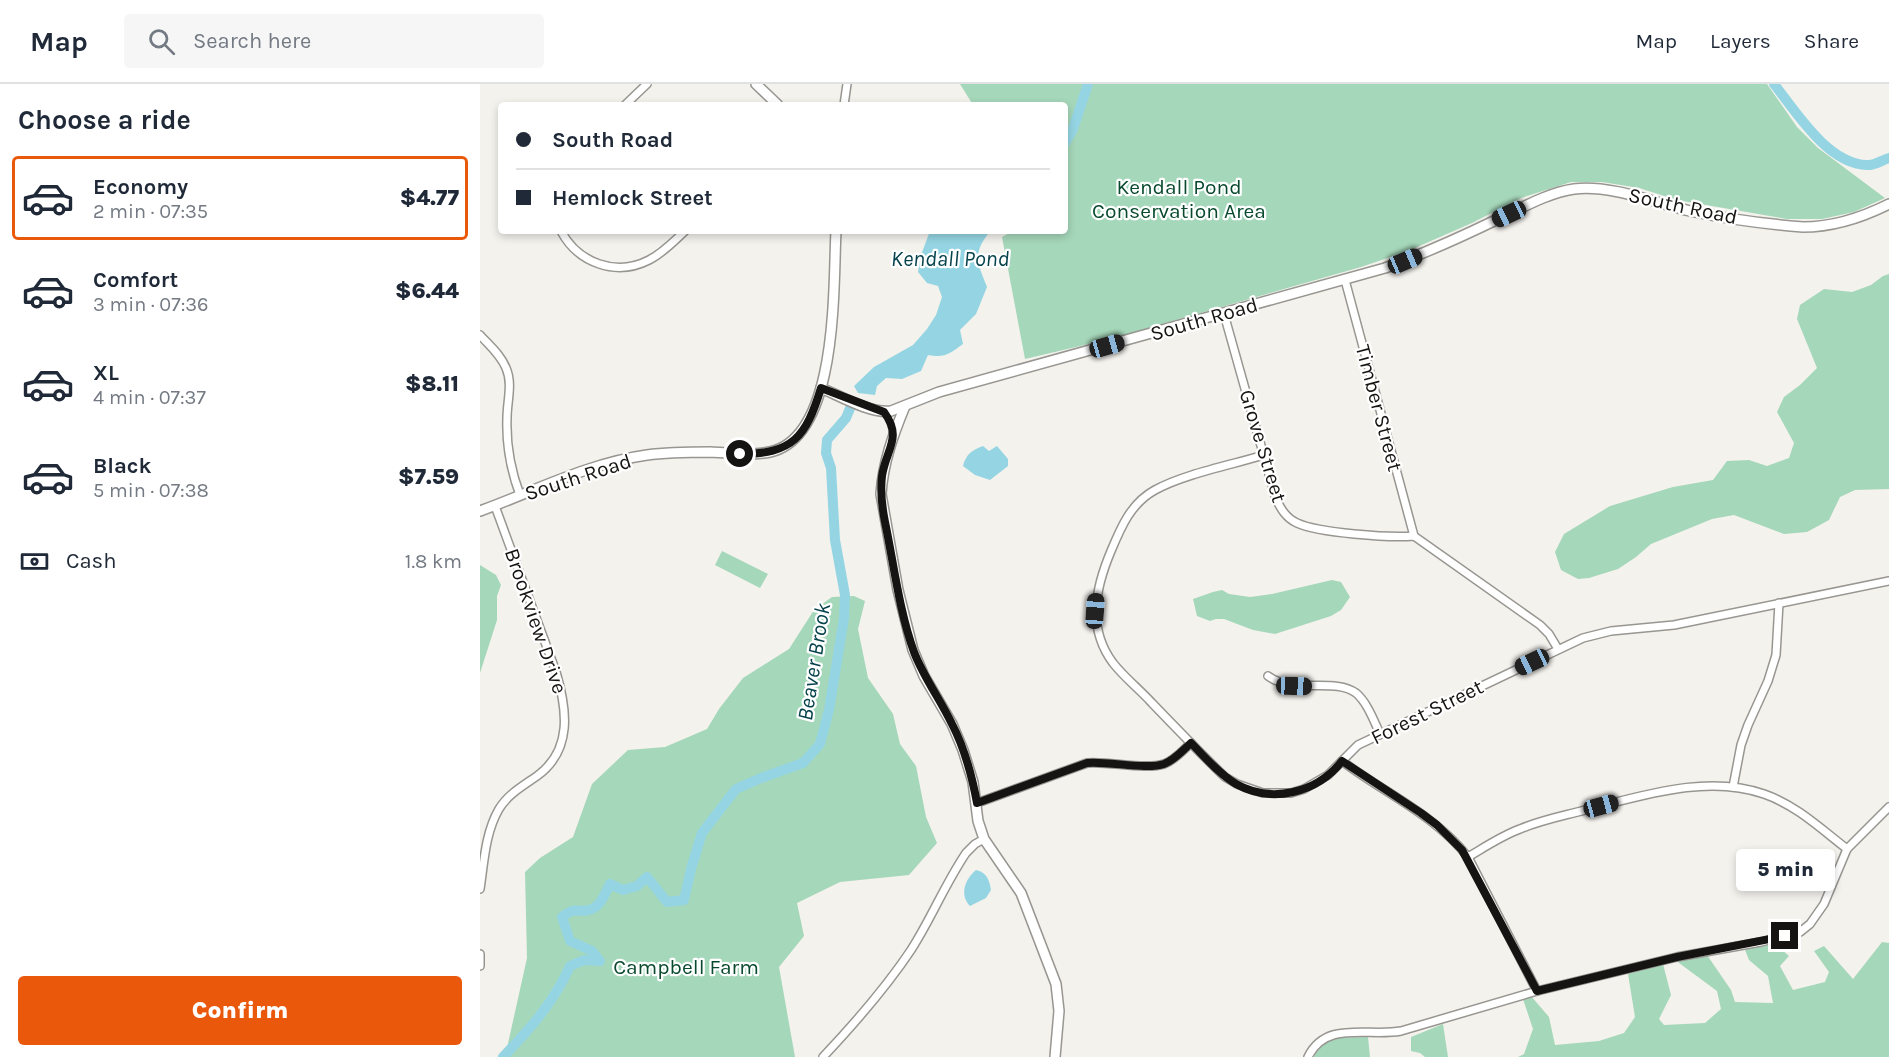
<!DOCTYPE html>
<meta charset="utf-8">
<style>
:root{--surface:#fff;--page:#f6f6f7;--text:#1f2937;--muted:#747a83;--line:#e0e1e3;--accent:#ea580c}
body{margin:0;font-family:Karla,sans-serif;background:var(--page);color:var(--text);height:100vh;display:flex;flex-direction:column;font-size:22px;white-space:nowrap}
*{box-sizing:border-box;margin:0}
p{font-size:20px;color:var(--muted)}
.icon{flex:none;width:33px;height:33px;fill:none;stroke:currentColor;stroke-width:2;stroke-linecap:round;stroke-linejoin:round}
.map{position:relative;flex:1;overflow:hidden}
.sheet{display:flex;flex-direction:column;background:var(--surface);width:480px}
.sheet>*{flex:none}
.banner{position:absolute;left:18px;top:18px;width:570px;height:132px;border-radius:6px;box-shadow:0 3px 9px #0003;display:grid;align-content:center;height:132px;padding:0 18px;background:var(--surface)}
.end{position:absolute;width:27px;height:27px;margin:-14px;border:8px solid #151412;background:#fff;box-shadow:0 0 0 3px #fff}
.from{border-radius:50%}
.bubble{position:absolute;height:42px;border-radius:6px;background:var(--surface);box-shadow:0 3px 9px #0003;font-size:20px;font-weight:800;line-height:42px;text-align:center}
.car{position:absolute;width:18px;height:36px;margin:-18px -9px;border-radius:8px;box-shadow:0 0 4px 2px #0007;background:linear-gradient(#222 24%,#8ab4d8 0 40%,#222 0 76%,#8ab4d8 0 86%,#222 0)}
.banner b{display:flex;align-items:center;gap:21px;height:57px;font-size:22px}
.banner b+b{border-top:2px solid var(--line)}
.banner i{width:15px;height:15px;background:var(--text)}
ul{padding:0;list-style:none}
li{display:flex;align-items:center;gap:18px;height:84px;margin:0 12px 9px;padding:0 6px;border:3px solid transparent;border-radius:6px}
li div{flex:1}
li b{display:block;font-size:22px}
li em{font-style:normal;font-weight:800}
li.current{border-color:var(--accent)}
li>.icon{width:54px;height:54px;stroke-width:1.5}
h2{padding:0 18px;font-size:27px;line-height:72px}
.pay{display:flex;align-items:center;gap:15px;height:66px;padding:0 18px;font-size:22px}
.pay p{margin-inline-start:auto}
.cta{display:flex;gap:12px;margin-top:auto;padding:12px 18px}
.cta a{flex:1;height:69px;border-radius:6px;background:var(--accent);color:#fff;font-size:24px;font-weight:800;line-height:69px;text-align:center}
header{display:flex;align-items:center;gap:36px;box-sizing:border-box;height:84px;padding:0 30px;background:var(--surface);border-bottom:2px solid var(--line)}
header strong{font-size:28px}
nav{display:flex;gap:33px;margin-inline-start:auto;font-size:21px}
.search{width:420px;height:54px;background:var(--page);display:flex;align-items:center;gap:15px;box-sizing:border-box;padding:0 21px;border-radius:6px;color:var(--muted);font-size:22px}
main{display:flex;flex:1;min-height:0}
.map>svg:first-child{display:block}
</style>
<header>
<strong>Map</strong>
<div class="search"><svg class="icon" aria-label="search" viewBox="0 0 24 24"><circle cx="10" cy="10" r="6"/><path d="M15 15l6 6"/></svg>Search here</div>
<nav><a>Map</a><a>Layers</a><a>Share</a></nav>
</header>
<main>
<section class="sheet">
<h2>Choose a ride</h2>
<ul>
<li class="current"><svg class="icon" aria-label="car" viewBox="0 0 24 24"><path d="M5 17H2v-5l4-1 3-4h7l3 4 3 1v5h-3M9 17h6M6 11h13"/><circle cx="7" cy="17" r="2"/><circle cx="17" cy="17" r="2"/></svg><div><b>Economy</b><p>2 min · 07:35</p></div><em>$4.77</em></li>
<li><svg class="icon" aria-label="car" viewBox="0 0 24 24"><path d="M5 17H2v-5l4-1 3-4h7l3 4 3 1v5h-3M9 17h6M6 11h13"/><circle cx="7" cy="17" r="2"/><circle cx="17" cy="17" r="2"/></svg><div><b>Comfort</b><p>3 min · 07:36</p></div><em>$6.44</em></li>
<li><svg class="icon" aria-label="car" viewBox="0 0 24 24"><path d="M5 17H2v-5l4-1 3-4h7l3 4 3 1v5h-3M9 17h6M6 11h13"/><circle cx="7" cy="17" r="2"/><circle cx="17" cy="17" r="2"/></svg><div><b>XL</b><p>4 min · 07:37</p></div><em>$8.11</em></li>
<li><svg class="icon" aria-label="car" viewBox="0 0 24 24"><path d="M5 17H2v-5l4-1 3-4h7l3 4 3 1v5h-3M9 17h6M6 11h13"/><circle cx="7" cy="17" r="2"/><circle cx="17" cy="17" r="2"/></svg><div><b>Black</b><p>5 min · 07:38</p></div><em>$7.59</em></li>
</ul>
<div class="pay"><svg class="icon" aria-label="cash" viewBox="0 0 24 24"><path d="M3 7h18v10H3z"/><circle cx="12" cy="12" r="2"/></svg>Cash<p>1.8 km</p></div>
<div class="cta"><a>Confirm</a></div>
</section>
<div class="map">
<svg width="1409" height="973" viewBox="0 0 1409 973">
<rect width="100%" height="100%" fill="#f4f2ed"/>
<g fill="#a5d7ba">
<polygon points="480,0 1287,0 1317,43 1338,64 1405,114 1374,128 1342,135 1307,135 1197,116 1159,104 1122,98 1091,98 1041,114 992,139 928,167 881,183 630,255 545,275 522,153 533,147 585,147 585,21 493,21"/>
<polygon points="1409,190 1409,405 1375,406 1360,413 1349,436 1327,448 1304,450 1254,431 1232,435 1171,460 1156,473 1138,485 1109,494 1098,495 1081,486 1075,468 1084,450 1130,422 1193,403 1233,396 1247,377 1269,376 1287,382 1309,374 1314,359 1297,328 1304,313 1320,301 1337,284 1317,235 1320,221 1344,205 1372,208 1391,201 1403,192"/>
<polygon points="242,467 288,490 280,504 235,481"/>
<polygon points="0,481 16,491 21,501 17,512 17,536 0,589"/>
<polygon points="852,496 861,498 870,513 861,526 851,532 795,550 773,546 744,535 736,535 730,537 717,532 713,515 733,508 742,506 749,510 770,513 792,510"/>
<polygon points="374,512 385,517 378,545 388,594 413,630 420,660 436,682 446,733 457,759 429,791 360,798 317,819 324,852 299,883 315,973 25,973 47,874 45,788 60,774 93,753 112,700 148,666 185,663 227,645 239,625 263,594 309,565 334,526 352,513"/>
<polygon points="1293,858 1309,872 1300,882 1313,906 1345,898 1349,888 1334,867 1344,862 1373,895 1402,858 1409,859 1409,973 1038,973 1044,970 1053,945 1043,915 1051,912 1069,933 1075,961 1119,957 1144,949 1155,933 1148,890 1183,880 1191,911 1179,935 1184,941 1225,939 1241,925 1237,907 1195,876 1227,871 1251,906 1255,918 1293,919 1288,892 1269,876 1265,866"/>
<polygon points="963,940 968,973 945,973 940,969 931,967 931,953"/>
<polygon points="888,953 890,973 834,973 836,968 850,954"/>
</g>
<g fill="#95d5e3">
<path d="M450 147H519L508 150C492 171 498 180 507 203L496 230 480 246 483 260C469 270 465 274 448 271L441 287 422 295 406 294 397 302 395 311 378 309 374 302 394 283 433 261 447 245 456 231 462 213 458 202 447 199 438 188 441 171Z"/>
<path d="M503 362 509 367 517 362 528 375V382L510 396 495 391 483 382C486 370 492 366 503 362Z"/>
<path d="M496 786C507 789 509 795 511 806L506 814 490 822C479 811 485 795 496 786Z"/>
</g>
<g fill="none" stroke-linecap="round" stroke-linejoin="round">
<g stroke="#95d5e3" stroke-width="10">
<path d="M1294 0C1316 28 1348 80 1387 81 1394 82 1402 76 1409 74"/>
<polyline points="585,59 593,45 608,0"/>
<path d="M23 973C50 945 74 918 90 882L104 876 120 877 112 867 90 857 82 833C97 822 95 829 109 826 121 823 125 809 130 800L143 806 157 802 167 793 187 818 204 816 211 785 222 749 256 705 281 694 323 679 340 660 349 626 364 534 365 511 355 456 351 384 346 369 347 356 366 334 371 322"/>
</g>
<defs>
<g id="minor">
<polyline points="145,21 167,0"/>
<polyline points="364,21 367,0"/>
<path d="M81 147C98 179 136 193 169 176 183 169 194 157 205 147"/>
<polyline points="865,196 934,452"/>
<path d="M744 230 796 415C801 425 806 434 817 439 839 449 909 454 934 452L1060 541 1069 550 1078 565"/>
<path d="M0 251C9 261 21 271 26 284 33 300 27 317 27 334 26 361 31 387 40 411"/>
<path d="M784 371C751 381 704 390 675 406 651 419 641 443 631 467 615 505 607 544 633 579 644 593 659 605 671 618 696 644 720 669 745 693L757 700 783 709H811L824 705 848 691 878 661 1103 554 1131 547 1194 541 1409 497"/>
<path d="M788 592C814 611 854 593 876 609 887 618 894 637 900 650"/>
<path d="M862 677C904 709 954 730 988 773L1057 907"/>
<polyline points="1253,703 1261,661 1268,641 1288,597 1296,571 1299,519"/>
<path d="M497 719 607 679C629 677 665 686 684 680 695 676 703 666 711 659"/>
<path d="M988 773C1005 763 1021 752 1040 745 1061 736 1083 732 1105 726 1162 712 1226 690 1284 710 1316 721 1341 745 1367 765"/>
<path d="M0 805C4 779 5 749 19 725 28 710 43 702 57 692 93 666 87 625 76 588L15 422"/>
<polyline points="0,870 0,882"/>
<path d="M343 973C375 939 405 905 431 866 451 835 465 800 486 769L495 760 504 755"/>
<path d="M828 973C846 936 888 953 921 947L1057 907 1197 873 1281 858 1320 848 1330 840 1344 820 1367 765 1409 723"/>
</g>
<g id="tertiary">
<polyline points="276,0 298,21"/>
<path d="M341 304C360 312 391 330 411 327L459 308 905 184C943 170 981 153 1018 135 1042 124 1067 109 1094 105 1129 100 1176 119 1210 127 1247 135 1286 140 1323 143 1354 143 1381 134 1409 120"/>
<path d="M425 322C413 351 403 379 401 410L418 506 433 566 444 592 472 640 483 666 493 698 498 737 504 755 541 809 576 900 579 927 575 973"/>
<path d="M0 427C55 407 109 379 167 371 188 368 210 368 231 368 250 369 270 372 290 368 359 353 353 202 356 147"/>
</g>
</defs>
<use href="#minor" stroke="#989691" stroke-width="10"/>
<use href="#tertiary" stroke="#989691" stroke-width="12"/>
<use href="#minor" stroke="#fff" stroke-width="7"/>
<use href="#tertiary" stroke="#fff" stroke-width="9"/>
</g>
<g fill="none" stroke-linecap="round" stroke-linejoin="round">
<path stroke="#151412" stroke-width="8" d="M260 370C313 370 326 353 341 304L404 328C423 354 406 365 402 392 400 408 402 423 405 438 414 481 419 526 434 568 444 594 460 615 472 640 485 665 492 692 497 719L607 679C629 677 666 686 684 680 695 676 703 666 711 659 725 673 739 690 756 700 792 720 837 709 862 677L941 729 957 741 982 766 1057 907 1197 873 1305 852"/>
</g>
<g text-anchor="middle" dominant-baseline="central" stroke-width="4.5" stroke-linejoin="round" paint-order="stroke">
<g font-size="21" fill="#094a2e" stroke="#fff">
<text x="699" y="103">Kendall Pond<tspan x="699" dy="24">Conservation Area</tspan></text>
<text x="206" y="883">Campbell Farm</text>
</g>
<g font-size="21" fill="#151412" stroke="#fff">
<text transform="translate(1203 122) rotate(12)">South Road</text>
<text transform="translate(724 235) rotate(-16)">South Road</text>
<text transform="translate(899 324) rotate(75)">Timber Street</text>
<text transform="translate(783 362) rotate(73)">Grove Street</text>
<text transform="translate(98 393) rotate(-18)">South Road</text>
<text transform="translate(56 537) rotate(71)">Brookview Drive</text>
<text transform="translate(947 628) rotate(-26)">Forest Street</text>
</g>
<g font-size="22" font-style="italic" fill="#07434d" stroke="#fff">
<text x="470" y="175">Kendall Pond</text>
<text transform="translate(334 578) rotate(-81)">Beaver Brook</text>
</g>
</g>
</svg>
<i class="end from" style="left:260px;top:370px"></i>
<i class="end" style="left:1305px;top:852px"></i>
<div class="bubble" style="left:1256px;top:765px;width:99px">5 min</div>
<i class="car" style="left:1029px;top:130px;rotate:245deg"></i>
<i class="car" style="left:925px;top:177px;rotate:67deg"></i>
<i class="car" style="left:627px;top:262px;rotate:74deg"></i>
<i class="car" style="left:615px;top:527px;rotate:4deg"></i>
<i class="car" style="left:1052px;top:578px;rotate:245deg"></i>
<i class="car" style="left:814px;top:602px;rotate:92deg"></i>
<i class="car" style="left:1121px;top:722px;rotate:75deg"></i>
<div class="banner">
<b><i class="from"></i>South Road</b>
<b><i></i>Hemlock Street</b>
</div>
</div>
</main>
